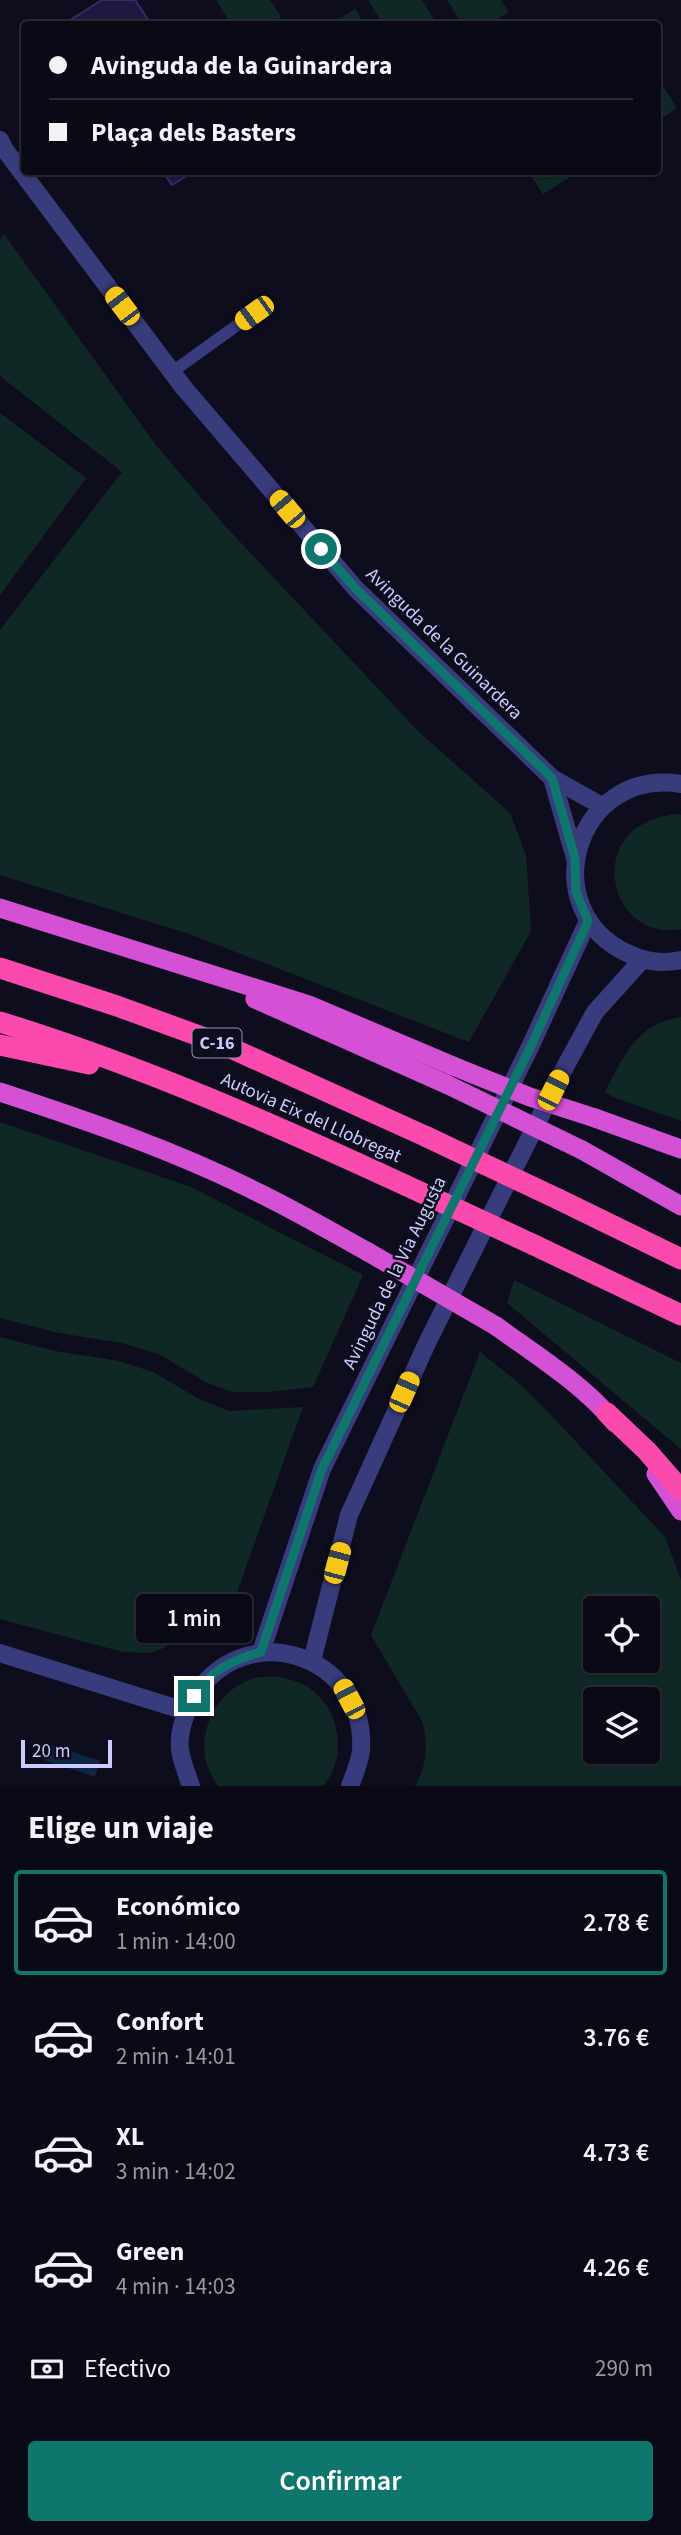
<!DOCTYPE html>
<html lang="es">
<meta charset="utf-8">
<style>
:root{--surface:#0a0a16;--page:#181823;--text:#f1f3f6;--muted:#999aa1;--line:#2a2b35;--accent:#0f766e}
body{margin:0;font-family:"Source Sans 3",sans-serif;background:var(--page);color:var(--text);height:100vh;display:flex;flex-direction:column;font-size:26px;white-space:nowrap}
*{box-sizing:border-box;margin:0}
p{font-size:23px;color:var(--muted)}
.icon{flex:none;width:38px;height:38px;fill:none;stroke:currentColor;stroke-width:2;stroke-linecap:round;stroke-linejoin:round}
.map{position:relative;height:1786px;overflow:hidden}
.sheet{display:flex;flex-direction:column;background:var(--surface);flex:1}
.sheet>*{flex:none}
.top-card{position:absolute;left:21px;top:21px;width:640px;height:154px;border-radius:7px;box-shadow:0 2px 5px #0004,0 0 0 2px var(--line);display:grid;align-content:center;height:154px;padding:0 28px;background:var(--surface)}
.controls{position:absolute;left:583px;top:1596px;display:grid;gap:14px}
.controls a{display:grid;place-items:center;width:77px;height:77px;border-radius:7px;background:var(--surface);box-shadow:0 2px 5px #0004,0 0 0 2px var(--line);font-size:35px}
.scale{position:absolute;left:21px;bottom:18px;width:91px;box-sizing:border-box;padding-left:7px;border:4px solid #cdcbfe;border-top:0;font-size:19px;line-height:24px;white-space:nowrap;color:#cdcbfe;-webkit-text-stroke:5px #0e0d1e;paint-order:stroke}
.end{position:absolute;width:32px;height:32px;margin:-16px;border:9px solid #0f766e;background:#fff;box-shadow:0 0 0 4px #fff}
.from{border-radius:50%}
.bubble{position:absolute;height:49px;border-radius:7px;background:var(--surface);box-shadow:0 2px 5px #0004,0 0 0 2px var(--line);font-size:23px;font-weight:600;line-height:49px;text-align:center}
.car{position:absolute;width:21px;height:42px;margin:-21px -10px;border-radius:9px;box-shadow:0 0 5px 2px #0007;background:linear-gradient(#f5c518 24%,#345 0 40%,#f5c518 0 76%,#345 0 86%,#f5c518 0)}
.top-card b{display:flex;align-items:center;gap:24px;height:66px;font-size:26px}
.top-card b+b{border-top:2px solid var(--line)}
.top-card i{width:18px;height:18px;background:var(--text)}
ul{padding:0;list-style:none}
li{display:flex;align-items:center;gap:21px;height:105px;margin:0 14px 10px;padding:0 14px;border:4px solid transparent;border-radius:7px}
li div{flex:1}
li b{display:block;font-size:26px}
li em{font-style:normal;font-weight:600}
li.selected{border-color:var(--accent)}
li>.icon{width:63px;height:63px;stroke-width:1.5}
h2{padding:0 28px;font-size:32px;line-height:84px}
.pay{display:flex;align-items:center;gap:18px;height:77px;padding:0 28px;font-size:26px}
.pay p{margin-inline-start:auto}
.primary-button{display:flex;gap:14px;margin-top:auto;padding:14px 28px}
.primary-button a{flex:1;height:80px;border-radius:7px;background:var(--accent);color:#fff;font-size:28px;font-weight:600;line-height:80px;text-align:center}
.map>svg:first-child{display:block}
</style>
<div class="map">
<svg width="681" height="1786" viewBox="0 0 681 1786">
<rect width="100%" height="100%" fill="#0e0d1e"/>
<g fill="#102825" fill-rule="evenodd">
<polygon points="216,0 270,0 281,17 269,24 231,24"/>
<polygon points="368,0 422,0 437,24 383,24"/>
<polygon points="447,0 501,0 509,12 490,24 462,24"/>
<polygon points="355,9 365,24 331,24"/>
<polygon points="658,78 677,108 658,121"/>
<polygon points="528,172 578,172 543,194"/>
<polygon points="4,234 155,444 227,528 418,731 510,813 526,855 531,931 469,1042 189,934 0,875 0,630 122,472 0,376 0,240"/>
<polygon points="0,413 86,478 0,595"/>
<path d="M678 814 681 815V929C608 944 579 822 678 814Z"/>
<path d="M681 1017V1121L613 1097 605 1092C624 1056 637 1023 681 1017Z"/>
<polygon points="0,1122 191,1187 363,1275 313,1387 268,1392 233,1392 207,1383 161,1355 122,1343 59,1333 0,1318"/>
<polygon points="514,1280 681,1363 681,1449 507,1303"/>
<polygon points="0,1337 55,1351 119,1361 153,1372 199,1399 229,1411 303,1407 234,1601 221,1612 203,1624 181,1633 164,1648 149,1653 123,1652 0,1619"/>
<path d="M480 1352 520 1384 550 1414 665 1537 681 1580V1786H415C427 1765 428 1746 423 1723L371 1635ZM595 1608H648V1661H595ZM595 1699H648V1752H595Z"/>
<path d="M280 1677C288 1679 298 1681 306 1686 340 1707 349 1755 323 1786H218C214 1779 208 1770 206 1762 198 1727 219 1690 252 1679 260 1676 271 1677 280 1677Z"/>
</g>
<polygon fill="#0d2642" points="43,1742 100,1761 95,1777 38,1758"/>
<g fill="#1e193f" stroke="#332c6a" stroke-width="2">
<polygon points="102,0 135,0 151,24 64,24"/>
<polygon points="163,172 193,172 172,185"/>
</g>
<g fill="none" stroke-linecap="round" stroke-linejoin="round">
<polyline stroke="#393c7c" stroke-width="12" points="172,372 254,313"/>
<g stroke="#393c7c" stroke-width="18">
<polyline points="0,140 5,150 184,388 356,589 552,778 602,806"/>
<polyline points="552,778 575,858"/>
<polyline points="0,1653 185,1711"/>
</g>
<g stroke="#393c7c" stroke-width="18">
<path d="M681 784C575 767 533 911 629 954 646 962 663 964 681 960"/>
<polyline points="261,1652 322,1469 530,1047 588,921"/>
<polyline points="312,1661 349,1515 427,1343 565,1067 595,1012 642,960"/>
<path d="M191 1786C187 1775 182 1762 180 1750 178 1734 185 1712 193 1699 243 1614 367 1654 361 1750 360 1762 354 1775 350 1786"/>
</g>
<g stroke="#d450d4" stroke-width="19">
<polyline points="0,908 309,1005 453,1066"/>
<polyline points="255,999 446,1084"/>
<path d="M0 1092C88 1121 176 1151 259 1193 296 1211 332 1232 368 1252"/>
<polyline points="595,1118 681,1149"/>
<polyline points="582,1150 681,1206"/>
<path d="M496 1326C536 1355 584 1385 615 1423"/>
<polyline points="656,1474 681,1511"/>
</g>
<g stroke="#fa4aae" stroke-width="21">
<polyline points="0,968 117,1006 224,1045 427,1137"/>
<path d="M0 1022C140 1065 273 1124 405 1185"/>
<polyline points="0,1045 89,1064"/>
<polyline points="558,1199 681,1259"/>
<polyline points="534,1245 681,1315"/>
<polyline points="607,1413 647,1451 681,1490"/>
</g>
<g stroke="#d450d4" stroke-width="19">
<polyline points="453,1066 530,1097 595,1118"/>
<polyline points="446,1084 582,1150"/>
<polyline points="368,1252 496,1326"/>
</g>
<g stroke="#fa4aae" stroke-width="21">
<polyline points="427,1137 558,1199"/>
<polyline points="405,1185 534,1245"/>
</g>
</g>
<g fill="none" stroke-linecap="round" stroke-linejoin="round">
<path stroke="#0f766e" stroke-width="9" d="M194 1696C210 1670 233 1660 261 1652L322 1469 530 1048 588 921 576 892 575 858 552 778 356 589 321 549"/>
</g>
<g text-anchor="middle" dominant-baseline="central" stroke-width="5" stroke-linejoin="round" paint-order="stroke">
<rect fill="#0e0d1e" stroke="#9492bb" stroke-width="2" x="192.5" y="1028.5" width="49" height="29" rx="5"/>
<g font-size="18" font-weight="bold" fill="#cdcbfe">
<text x="217" y="1043">C-16</text>
</g>
<g font-size="19" fill="#cdcbfe" stroke="#0e0d1e">
<text transform="translate(444 644) rotate(44)">Avinguda de la Guinardera</text>
<text transform="translate(311 1118) rotate(24)">Autovia Eix del Llobregat</text>
<text transform="translate(395 1273) rotate(-64)">Avinguda de la Via Augusta</text>
</g>
</g>
</svg>
<div class="controls">
<a><svg class="icon" aria-label="locate" viewBox="0 0 24 24"><circle cx="12" cy="12" r="6"/><path d="M12 2v4M12 18v4M2 12h4M18 12h4"/></svg></a>
<a><svg class="icon" aria-label="layers" viewBox="0 0 24 24"><path d="M12 4l9 5-9 5-9-5zM3 14l9 5 9-5"/></svg></a>
</div>
<div class="scale">20 m</div>
<i class="end from" style="left:321px;top:549px"></i>
<i class="end" style="left:194px;top:1696px"></i>
<div class="bubble" style="left:136px;top:1594px;width:116px">1 min</div>
<i class="car" style="left:122px;top:306px;rotate:323deg"></i>
<i class="car" style="left:254px;top:313px;rotate:234deg"></i>
<i class="car" style="left:287px;top:509px;rotate:320deg"></i>
<i class="car" style="left:553px;top:1090px;rotate:27deg"></i>
<i class="car" style="left:404px;top:1392px;rotate:24deg"></i>
<i class="car" style="left:337px;top:1563px;rotate:15deg"></i>
<i class="car" style="left:349px;top:1699px;rotate:332deg"></i>
<div class="top-card">
<b><i class="from"></i>Avinguda de la Guinardera</b>
<b><i></i>Plaça dels Basters</b>
</div>
</div>
<section class="sheet">
<h2>Elige un viaje</h2>
<ul>
<li class="selected"><svg class="icon" aria-label="car" viewBox="0 0 24 24"><path d="M5 17H2v-5l4-1 3-4h7l3 4 3 1v5h-3M9 17h6M6 11h13"/><circle cx="7" cy="17" r="2"/><circle cx="17" cy="17" r="2"/></svg><div><b>Económico</b><p>1 min · 14:00</p></div><em>2.78 €</em></li>
<li><svg class="icon" aria-label="car" viewBox="0 0 24 24"><path d="M5 17H2v-5l4-1 3-4h7l3 4 3 1v5h-3M9 17h6M6 11h13"/><circle cx="7" cy="17" r="2"/><circle cx="17" cy="17" r="2"/></svg><div><b>Confort</b><p>2 min · 14:01</p></div><em>3.76 €</em></li>
<li><svg class="icon" aria-label="car" viewBox="0 0 24 24"><path d="M5 17H2v-5l4-1 3-4h7l3 4 3 1v5h-3M9 17h6M6 11h13"/><circle cx="7" cy="17" r="2"/><circle cx="17" cy="17" r="2"/></svg><div><b>XL</b><p>3 min · 14:02</p></div><em>4.73 €</em></li>
<li><svg class="icon" aria-label="car" viewBox="0 0 24 24"><path d="M5 17H2v-5l4-1 3-4h7l3 4 3 1v5h-3M9 17h6M6 11h13"/><circle cx="7" cy="17" r="2"/><circle cx="17" cy="17" r="2"/></svg><div><b>Green</b><p>4 min · 14:03</p></div><em>4.26 €</em></li>
</ul>
<div class="pay"><svg class="icon" aria-label="cash" viewBox="0 0 24 24"><path d="M3 7h18v10H3z"/><circle cx="12" cy="12" r="2"/></svg>Efectivo<p>290 m</p></div>
<div class="primary-button"><a>Confirmar</a></div>
</section>
